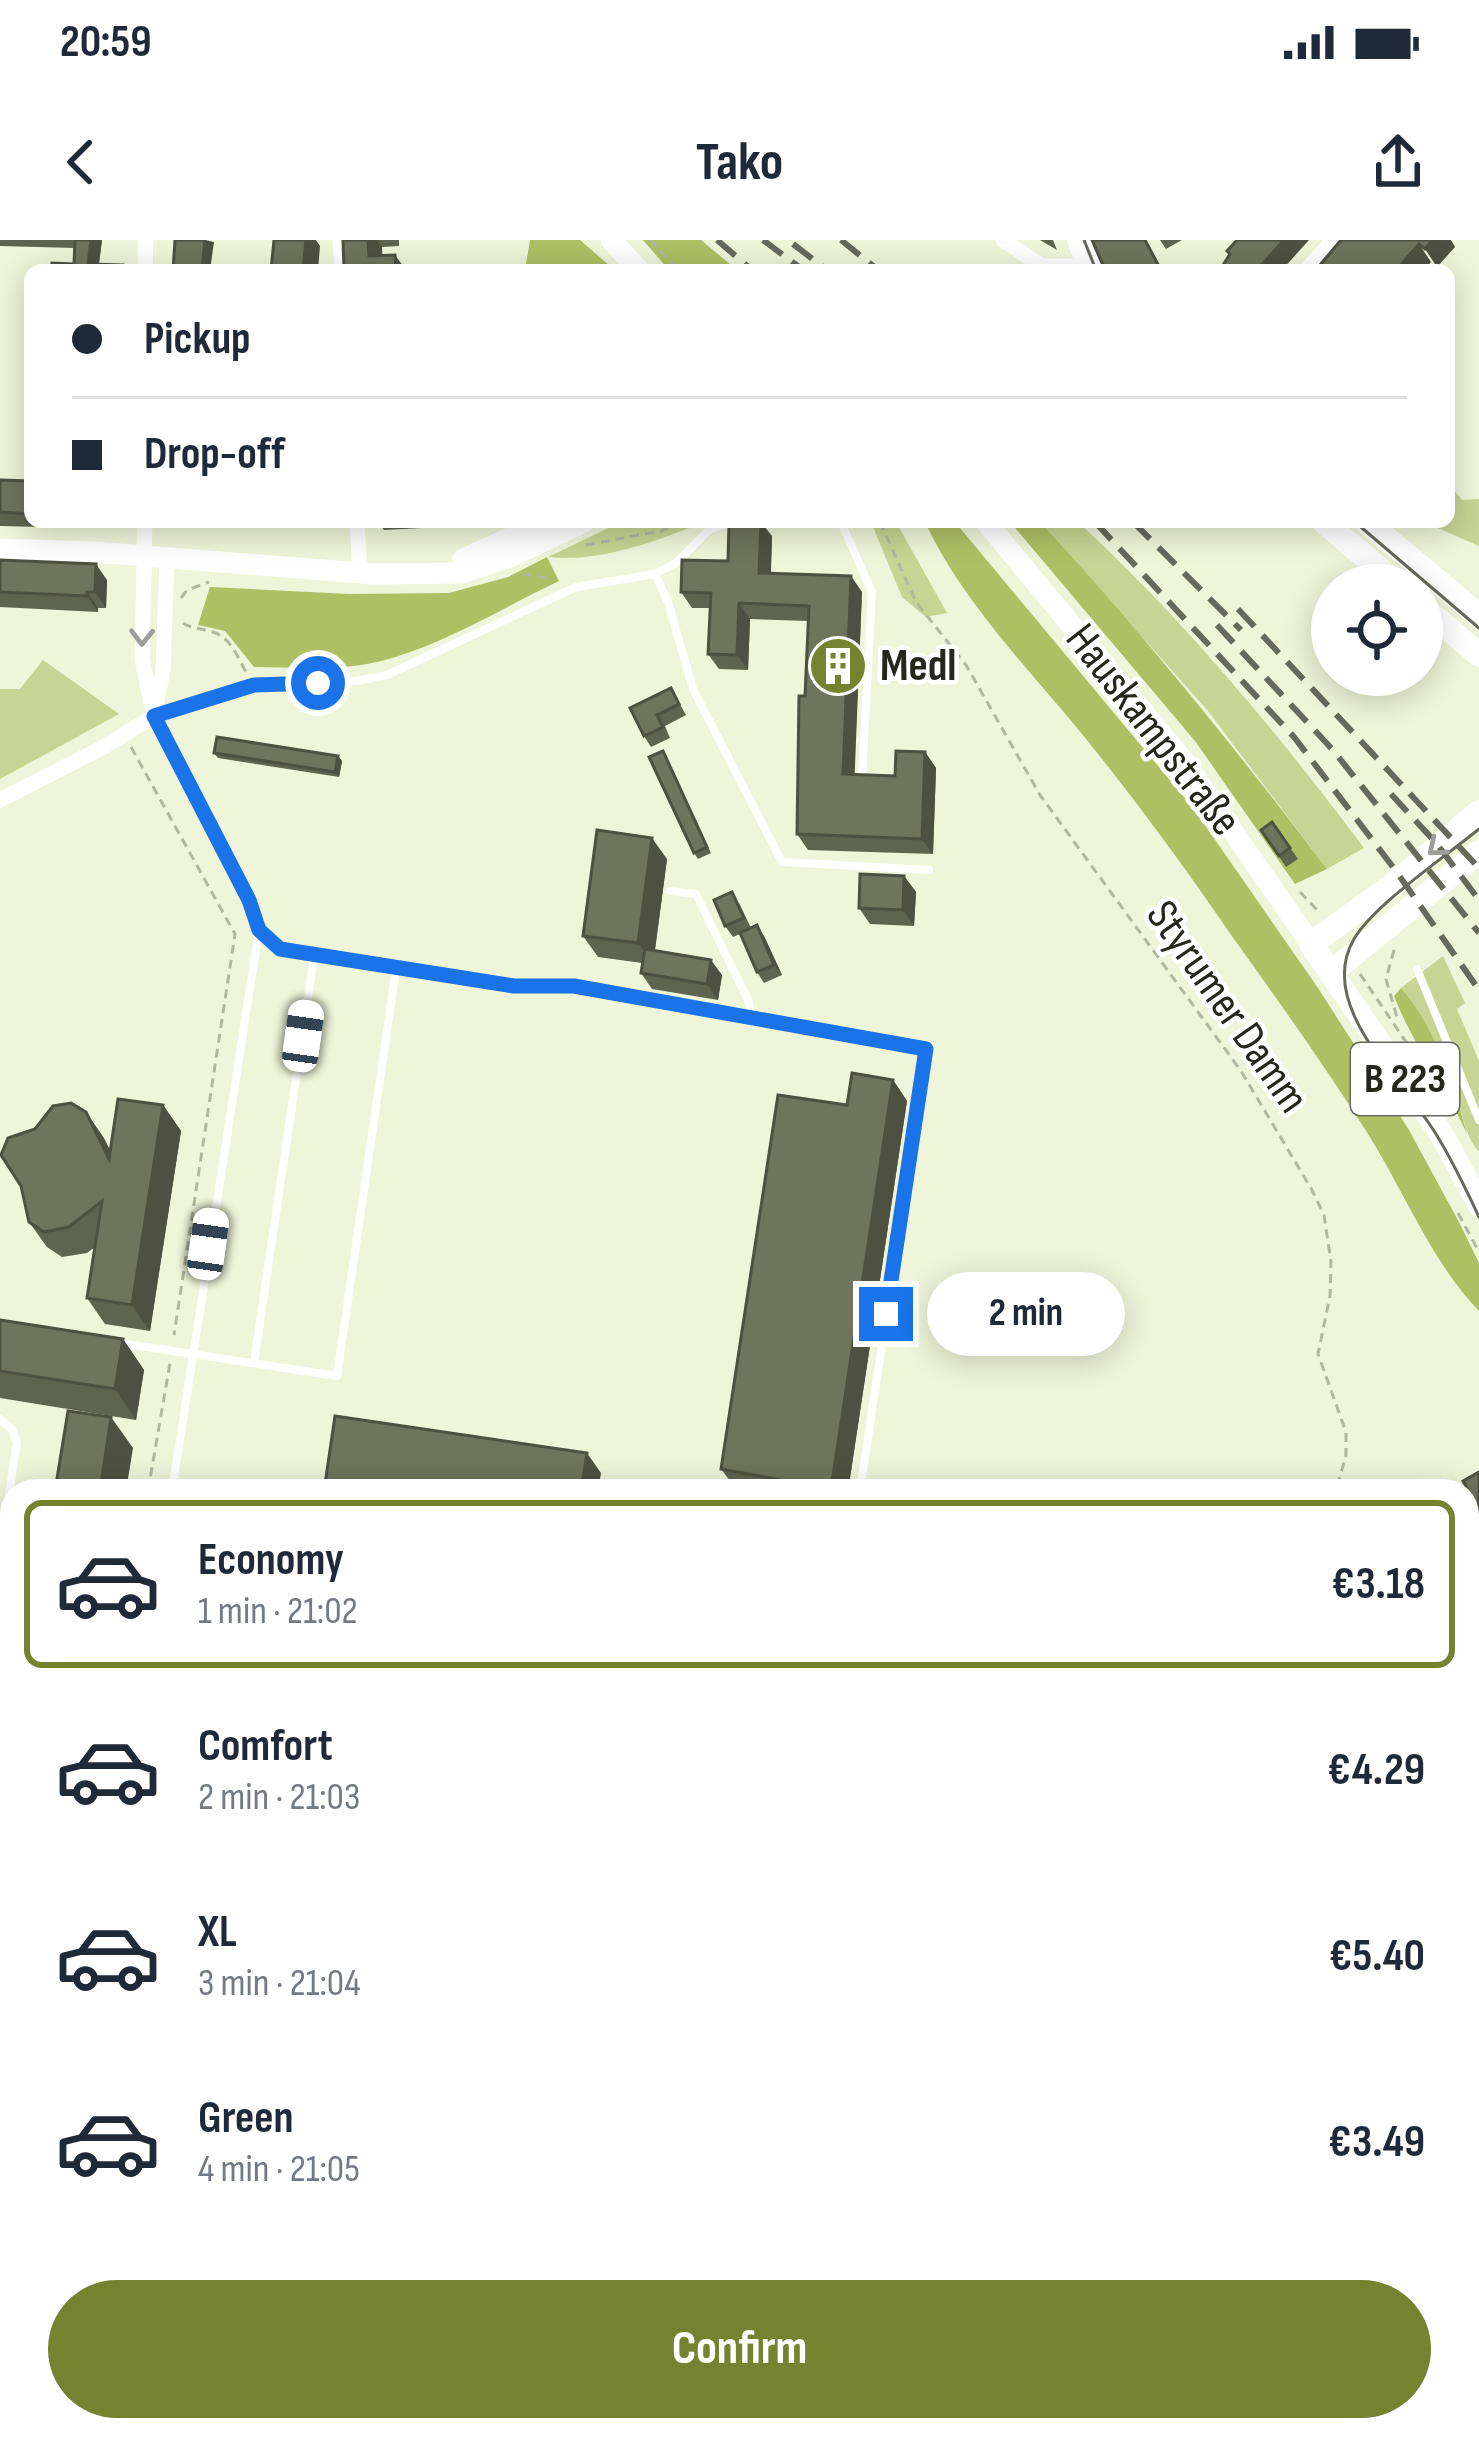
<!DOCTYPE html>
<meta charset="utf-8">
<style>
:root{--surface:#fff;--page:#f6f6f7;--text:#1f2937;--muted:#747a83;--line:#e0e1e3;--accent:#758230}
body{margin:0;font-family:"Sofia Sans Condensed",sans-serif;background:var(--page);color:var(--text);height:100vh;display:flex;flex-direction:column;font-size:45px;white-space:nowrap}
*{box-sizing:border-box;margin:0}
p{font-size:39px;color:var(--muted)}
.icon{flex:none;width:66px;height:66px;fill:none;stroke:currentColor;stroke-width:2;stroke-linecap:round;stroke-linejoin:round}
.map{position:relative;flex:1;overflow:hidden}
.panel{position:absolute;left:0px;top:1239px;width:1479px;height:963px;display:flex;flex-direction:column;background:var(--surface);border-radius:36px 36px 0 0;box-shadow:0 6px 30px #0003}
.panel>*{flex:none}
.guide{position:absolute;left:24px;top:24px;width:1431px;height:264px;border-radius:18px;box-shadow:0 6px 30px #0003;display:grid;align-content:center;height:264px;padding:0 48px;background:var(--surface)}
.buttons{position:absolute;left:1311px;top:324px;display:grid;gap:24px}
.buttons a{display:grid;place-items:center;width:132px;height:132px;border-radius:50%;background:var(--surface);box-shadow:0 6px 30px #0003;font-size:60px}
.end{position:absolute;width:54px;height:54px;margin:-27px;border:15px solid #1a73e8;background:#fff;box-shadow:0 0 0 6px #fff}
.from{border-radius:50%}
.bubble{position:absolute;height:84px;border-radius:42px;background:var(--surface);box-shadow:0 6px 30px #0003;font-size:39px;font-weight:700;line-height:84px;text-align:center}
.car{position:absolute;width:36px;height:72px;margin:-36px -18px;border-radius:15px;box-shadow:0 0 9px 3px #0007;background:linear-gradient(#fff 24%,#345 0 40%,#fff 0 76%,#345 0 86%,#fff 0)}
.guide b{display:flex;align-items:center;gap:42px;height:114px;font-size:45px}
.guide b+b{border-top:3px solid var(--line)}
.guide i{width:30px;height:30px;background:var(--text)}
ul{padding:21px 0 0;list-style:none}
li{display:flex;align-items:center;gap:36px;height:168px;margin:0 24px 18px;padding:0 24px;border:6px solid transparent;border-radius:18px}
li div{flex:1}
li b{display:block;font-size:45px}
li em{font-style:normal;font-weight:700}
li.selected{border-color:var(--accent)}
li>.icon{width:108px;height:108px;stroke-width:1.5}
.primary-button{display:flex;gap:24px;margin-top:auto;padding:24px 48px}
.primary-button a{flex:1;height:138px;border-radius:72px;background:var(--accent);color:#fff;font-size:48px;font-weight:700;line-height:138px;text-align:center}
.status{display:flex;justify-content:space-between;align-items:center;height:84px;padding:0 60px;background:var(--surface);direction:ltr}
.status svg{height:33px;fill:currentColor}
header{display:flex;justify-content:space-between;align-items:center;height:156px;padding:0 48px;background:var(--surface);font-size:54px;font-weight:700}
.map>svg:first-child{display:block}
</style>
<div class="status"><b>20:59</b><svg viewBox="0 0 49 12"><path d="M0 12V9h3v3zM5 12V6h3v6zM10 12V3h3v9zM15 12V0h3v12zM26 1h20v11H26zM47 4h2v5h-2z"/></svg></div>
<header><svg class="icon" aria-label="back" viewBox="0 0 24 24"><path d="M15 5l-7 7 7 7"/></svg>Tako<svg class="icon" aria-label="share" viewBox="0 0 24 24"><path d="M12 15V3M7 8l5-5 5 5M5 13v7h14v-7"/></svg></header>
<div class="map">
<svg width="1479" height="2201" viewBox="0 0 1479 2201">
<rect width="100%" height="100%" fill="#eff5d9"/>
<g fill="#c7d493">
<polygon points="1449,244 1462,260 1479,259 1479,306 1424,282 1449,282"/>
<path d="M621 282H704C658 301 598 323 548 317Z"/>
<polygon points="871,282 896,282 947,373 926,377 902,357"/>
<path d="M1040 282H1078C1185 381 1277 492 1364 608L1327 629 1208 471Z"/>
<polygon points="43,420 119,474 0,539 0,449 20,449"/>
<path d="M1443 716 1465 763 1457 769 1479 821V912C1464 894 1462 872 1455 850 1442 814 1426 777 1401 748Z"/>
<polygon points="0,1346 12,1353 12,2190 1217,2190 1225,2201 0,2201"/>
<polygon points="1479,2096 1479,2201 1341,2201 1332,2190 1467,2190 1467,2103"/>
</g>
<g fill="#afbf64">
<polygon points="530,0 580,0 610,26 608,30 525,30"/>
<polygon points="643,0 701,0 737,30 669,30"/>
<path d="M925 282H955L1193 568 1318 748 1409 890 1460 984 1479 1023V1071C1431 1021 1405 953 1368 894 1326 828 1280 763 1234 699 1186 629 1135 559 1082 494 1027 427 962 361 925 282Z"/>
<path d="M1010 282H1040C1143 393 1236 509 1327 629L1295 644 1195 501Z"/>
<path d="M547 317 559 341C500 369 440 407 377 422 337 431 295 427 254 427L225 391 198 385 210 347 349 354 449 353 508 337Z"/>
<path d="M1401 748C1436 788 1453 843 1467 894 1446 846 1412 804 1394 756Z"/>
<polygon points="0,1370 12,1377 12,1429 0,1421"/>
<polygon points="0,1652 12,1659 12,1721 0,1717"/>
<polygon points="899,2190 1217,2190 1225,2201 914,2201"/>
</g>
<g fill="#a5b55a">
<polygon points="0,1564 12,1569 12,1659 0,1652"/>
<polygon points="0,1717 12,1721 12,1933 0,1931"/>
<polygon points="0,1970 12,1973 12,2110 0,2110"/>
<polygon points="616,2190 899,2190 914,2201 632,2201"/>
</g>
<g fill="none" stroke-linecap="round" stroke-linejoin="round">
<g stroke="#b2b7a0" stroke-width="3" stroke-dasharray="9 6" stroke-linecap="butt">
<polyline points="650,0 679,30"/>
<polyline points="880,282 916,362 966,425 1040,555 1241,831 1312,950 1324,975 1331,1022 1330,1056 1318,1114 1346,1192 1346,1215 1336,1251"/>
<polyline points="586,305 661,291 683,282"/>
<polyline points="523,334 546,338 549,345"/>
<polyline points="181,358 187,350 209,342"/>
<path d="M183 383C192 389 201 388 213 392 231 398 237 416 246 432"/>
<polyline points="131,507 235,694 174,1095"/>
<polyline points="1300,652 1318,671"/>
<polyline points="1394,710 1386,739 1398,781"/>
<polyline points="1360,734 1442,855"/>
<polyline points="1458,973 1479,1012"/>
<polyline points="148,1251 170,1123"/>
<polyline points="0,1357 12,1364"/>
<polyline points="0,1441 12,1446"/>
<polyline points="0,1702 12,1702"/>
<polyline points="0,2136 12,2134"/>
<polyline points="360,2190 369,2201"/>
<polyline points="1034,2190 1052,2201"/>
<polyline points="700,2201 702,2190"/>
</g>
<g stroke="#fff" stroke-width="8">
<polyline points="841,282 872,352 862,536"/>
<polyline points="655,334 668,362 693,449 782,622 929,630"/>
<polyline points="670,651 696,654 748,760 753,779"/>
<polyline points="260,691 279,709 314,717 514,746 574,746 926,810 860,1251"/>
<polyline points="1417,729 1479,880"/>
<polyline points="120,1103 337,1136 396,729"/>
<polyline points="254,1122 314,717"/>
<polyline points="0,1179 12,1189 17,1203 0,1312"/>
<polyline points="172,1251 259,690 249,660 154,476 254,445 357,441 387,435 576,347 655,334 676,323 709,290 729,282"/>
<polyline points="1467,2088 1479,2081"/>
</g>
<g stroke="#fff" stroke-width="15">
<polyline points="340,0 342,30"/>
<polyline points="1003,0 1042,26 1088,26"/>
<polyline points="145,30 146,0"/>
<polyline points="1306,30 1333,0"/>
<polyline points="145,282 142,419 152,467"/>
<polyline points="357,282 360,333"/>
<polyline points="0,560 102,508 154,476 163,430 167,318"/>
</g>
<g stroke="#fff" stroke-width="21">
<polyline points="611,0 639,30"/>
<polyline points="986,282 1184,521 1311,704"/>
<polyline points="0,309 94,312 374,334 462,333 510,317 584,282"/>
<polyline points="463,319 545,282"/>
</g>
<g stroke="#fff" stroke-width="24">
<polyline points="1079,0 1090,30"/>
<polyline points="1324,282 1398,345"/>
<polyline points="1367,282 1479,376"/>
<polyline points="1422,366 1479,415"/>
<polyline points="1479,572 1393,645 1311,704 1442,895 1479,964"/>
<polyline points="1332,732 1479,612"/>
</g>
<g stroke="#676a5a" stroke-width="3">
<polyline points="1084,0 1096,30"/>
<polyline points="1355,282 1479,388"/>
<path d="M1479 589C1446 616 1374 665 1354 699 1315 766 1404 841 1436 894 1452 920 1466 949 1479 977"/>
</g>
<g stroke="#676a5a" stroke-width="6" stroke-dasharray="24 12" stroke-linecap="butt">
<polyline points="717,0 752,30"/>
<polyline points="763,0 803,30"/>
<polyline points="841,0 878,30"/>
<polyline points="793,4 827,30"/>
<polyline points="1095,282 1294,497 1396,631 1479,750"/>
<polyline points="1133,282 1241,390"/>
<polyline points="1238,369 1479,628"/>
<polyline points="1217,385 1332,509 1479,693"/>
<polyline points="1391,554 1437,604 1479,660"/>
</g>
</g>
<g fill="#5f644f">
<polygon points="0,0 102,0 99,24 123,25 127,30 52,30 74,24 75,8 0,6"/>
<polygon points="343,0 399,0 399,6 382,7 382,16 406,30"/>
<polygon points="1040,0 1053,0 1057,10"/>
<polygon points="1160,0 1182,0 1166,9"/>
<polygon points="0,240 30,241 30,282 43,282 43,287 0,286"/>
<polygon points="276,282 321,282 321,287"/>
<polygon points="378,282 422,282 422,288 384,290"/>
<polygon points="772,296 771,333 862,352 854,535 895,536 925,512 936,528 933,614 808,610 797,594 808,381 750,379 748,430 719,429 708,414 710,368 692,368 681,352"/>
<polygon points="0,320 107,340 106,368 98,368 98,372 0,367"/>
<polygon points="671,448 686,475 665,486 670,498 651,507 644,496"/>
<polygon points="663,511 711,613 698,619 694,613"/>
<polygon points="214,513 338,516 342,521 339,537 218,518"/>
<polygon points="1272,582 1298,619 1286,627 1261,590"/>
<polygon points="667,619 655,710 722,735 718,760 652,749 641,733 642,723 598,717 583,696"/>
<polygon points="904,636 916,652 914,686 870,684 859,668"/>
<polygon points="739,663 751,688 764,696 782,735 764,743 757,732 740,694 733,697 725,686"/>
<polygon points="893,840 907,861 848,1251 744,1251 736,1249 721,1229 847,865"/>
<polygon points="163,865 181,891 150,1091 105,1084 87,1058 95,1007 87,1013 62,1017 47,1007 29,982 86,872 110,910"/>
<polygon points="0,1080 123,1099 144,1130 136,1180 0,1158"/>
<polygon points="1479,1232 1479,2046 1467,2052 1473,1259"/>
</g>
<g fill="#4e5140">
<polygon points="91,0 102,0 98,30 88,24"/>
<polygon points="205,0 214,2 210,30 202,30"/>
<polygon points="306,0 316,0 320,6 318,30 303,30"/>
<polygon points="368,0 377,0 382,7 383,30 369,16"/>
<polygon points="1284,0 1309,0 1282,30 1257,30"/>
<polygon points="1433,0 1451,0 1455,7 1437,27 1425,9"/>
<polygon points="1419,4 1431,22 1424,30 1396,30"/>
<polygon points="395,15 406,30 396,30"/>
<polygon points="761,282 772,296 770,349 759,333"/>
<polygon points="96,324 107,340 106,368 95,352"/>
<polygon points="851,336 862,352 854,550 843,534"/>
<polygon points="87,352 98,368 98,372 87,356"/>
<polygon points="739,363 750,379 748,430 737,415"/>
<polygon points="925,512 936,528 933,614 922,599"/>
<polygon points="338,516 342,521 339,537 335,532"/>
<polygon points="652,598 667,619 653,724 638,703"/>
<polygon points="904,636 916,652 914,686 903,670"/>
<polygon points="757,685 764,696 782,735 774,725"/>
<polygon points="711,720 722,735 718,760 707,744"/>
<polygon points="893,840 907,861 848,1251 832,1251"/>
<polygon points="163,865 181,891 150,1091 132,1065"/>
<polygon points="86,872 104,898 127,944 109,919"/>
<polygon points="123,1099 144,1130 136,1180 115,1149"/>
<polygon points="111,1177 133,1208 126,1251 100,1251"/>
<polygon points="587,1213 601,1233 598,1251 581,1251"/>
</g>
<g fill="#6f745c" stroke="#4e5140" stroke-width="3">
<polygon points="75,0 91,0 88,24 123,25 123,30 52,30 52,23 74,24"/>
<polygon points="175,0 205,0 202,30 173,30"/>
<polygon points="274,0 306,0 303,30 271,30"/>
<polygon points="343,0 368,0 369,16 395,15 396,30 344,30"/>
<polygon points="1092,0 1145,0 1161,30 1108,30 1102,23"/>
<polygon points="1237,0 1284,0 1257,30 1220,30 1230,14 1227,11"/>
<polygon points="1341,0 1433,0 1425,9 1419,4 1396,30 1325,30 1320,25"/>
<polygon points="0,240 30,241 30,274 0,272"/>
<polygon points="729,282 761,282 759,333 851,336 843,534 895,536 896,511 925,512 922,599 797,594 799,456 805,456 809,366 739,363 737,415 708,414 711,353 681,352 682,320 728,321"/>
<polygon points="0,320 96,324 95,352 87,352 87,356 0,352"/>
<polygon points="671,448 679,464 657,475 663,487 644,496 630,468"/>
<polygon points="217,497 338,516 335,532 214,513"/>
<polygon points="663,511 707,607 694,613 649,517"/>
<polygon points="1272,582 1290,608 1279,616 1261,590"/>
<polygon points="597,590 652,598 638,703 583,696"/>
<polygon points="860,634 904,636 903,670 859,668"/>
<polygon points="732,652 744,678 725,686 714,660"/>
<polygon points="757,685 774,725 757,732 740,693"/>
<polygon points="645,709 711,720 707,744 641,733"/>
<polygon points="852,833 893,840 831,1249 797,1243 796,1251 779,1251 781,1240 721,1229 778,855 847,865"/>
<polygon points="118,859 163,865 132,1065 87,1058 102,961 69,987 44,992 29,982 21,946 1,915 8,898 35,889 53,866 71,863 86,872 109,919"/>
<polygon points="0,1080 123,1099 115,1149 0,1131"/>
<polygon points="68,1171 111,1177 100,1251 55,1251"/>
<polygon points="335,1176 587,1213 581,1251 324,1251"/>
<polygon points="1479,1232 1479,2024 1467,2030 1467,1853 1469,1852 1467,1849 1467,1262 1473,1259 1463,1241"/>
<polygon points="1267,2190 1318,2190 1326,2201 1252,2201"/>
</g>
<defs><path id="oneway-chevron" d="M-2-3.5L2.5 0L-2 3.5" fill="none" stroke-width="1.6" stroke-linecap="round" stroke-linejoin="round" transform="scale(3)"/></defs>
<g stroke="#9d9e99">
<use href="#oneway-chevron" transform="translate(142 397) rotate(91)"/>
<use href="#oneway-chevron" transform="translate(1436 608) rotate(140)"/>
</g>
<g fill="none" stroke-linecap="round" stroke-linejoin="round">
<polyline stroke="#1a73e8" stroke-width="15" points="318,443 254,445 154,476 249,660 259,690 280,709 514,746 574,746 926,809 886,1074"/>
</g>
<defs>
<symbol id="building-disc" viewBox="-11 -11 22 22"><circle r="9.5" fill="#758230" stroke="#fff"/><path d="M-4-6H4V6H1V3H-1V6H-4ZM-2.5-4.3h1.7v1.8h-1.7ZM.8-4.3h1.7v1.8H.8ZM-2.5-1h1.7V.8h-1.7ZM.8-1h1.7V.8H.8Z" fill="#fff"/></symbol>
</defs>
<g fill-rule="evenodd">
<use href="#building-disc" x="805" y="393" width="66" height="66"/>
</g>
<g text-anchor="middle" dominant-baseline="central" stroke-width="9" stroke-linejoin="round" paint-order="stroke">
<rect fill="#fff" stroke="#666860" stroke-width="3" x="1351" y="803" width="108" height="72" rx="9"/>
<g font-size="42" font-weight="bold" fill="#25271c">
<text x="1405" y="839">B 223</text>
</g>
<g font-size="45" font-weight="bold" fill="#25271c" stroke="#fff" text-anchor="start">
<text x="880" y="426">Medl</text>
</g>
<g font-size="45" fill="#25271c" stroke="#fff">
<text transform="translate(1153 490) rotate(52)">Hauskampstraße</text>
<text transform="translate(1227 767) rotate(55)">Styrumer Damm</text>
</g>
</g>
</svg>
<div class="buttons">
<a><svg class="icon" aria-label="locate" viewBox="0 0 24 24"><circle cx="12" cy="12" r="6"/><path d="M12 2v4M12 18v4M2 12h4M18 12h4"/></svg></a>
</div>
<i class="end from" style="left:318px;top:443px"></i>
<i class="end" style="left:886px;top:1074px"></i>
<div class="bubble" style="left:927px;top:1032px;width:198px">2 min</div>
<i class="car" style="left:303px;top:796px;rotate:8deg"></i>
<i class="car" style="left:208px;top:1004px;rotate:8deg"></i>
<div class="guide">
<b><i class="from"></i>Pickup</b>
<b><i></i>Drop-off</b>
</div>
<section class="panel">
<ul>
<li class="selected"><svg class="icon" aria-label="car" viewBox="0 0 24 24"><path d="M5 17H2v-5l4-1 3-4h7l3 4 3 1v5h-3M9 17h6M6 11h13"/><circle cx="7" cy="17" r="2"/><circle cx="17" cy="17" r="2"/></svg><div><b>Economy</b><p>1 min · 21:02</p></div><em>€3.18</em></li>
<li><svg class="icon" aria-label="car" viewBox="0 0 24 24"><path d="M5 17H2v-5l4-1 3-4h7l3 4 3 1v5h-3M9 17h6M6 11h13"/><circle cx="7" cy="17" r="2"/><circle cx="17" cy="17" r="2"/></svg><div><b>Comfort</b><p>2 min · 21:03</p></div><em>€4.29</em></li>
<li><svg class="icon" aria-label="car" viewBox="0 0 24 24"><path d="M5 17H2v-5l4-1 3-4h7l3 4 3 1v5h-3M9 17h6M6 11h13"/><circle cx="7" cy="17" r="2"/><circle cx="17" cy="17" r="2"/></svg><div><b>XL</b><p>3 min · 21:04</p></div><em>€5.40</em></li>
<li><svg class="icon" aria-label="car" viewBox="0 0 24 24"><path d="M5 17H2v-5l4-1 3-4h7l3 4 3 1v5h-3M9 17h6M6 11h13"/><circle cx="7" cy="17" r="2"/><circle cx="17" cy="17" r="2"/></svg><div><b>Green</b><p>4 min · 21:05</p></div><em>€3.49</em></li>
</ul>
<div class="primary-button"><a>Confirm</a></div>
</section>
</div>
